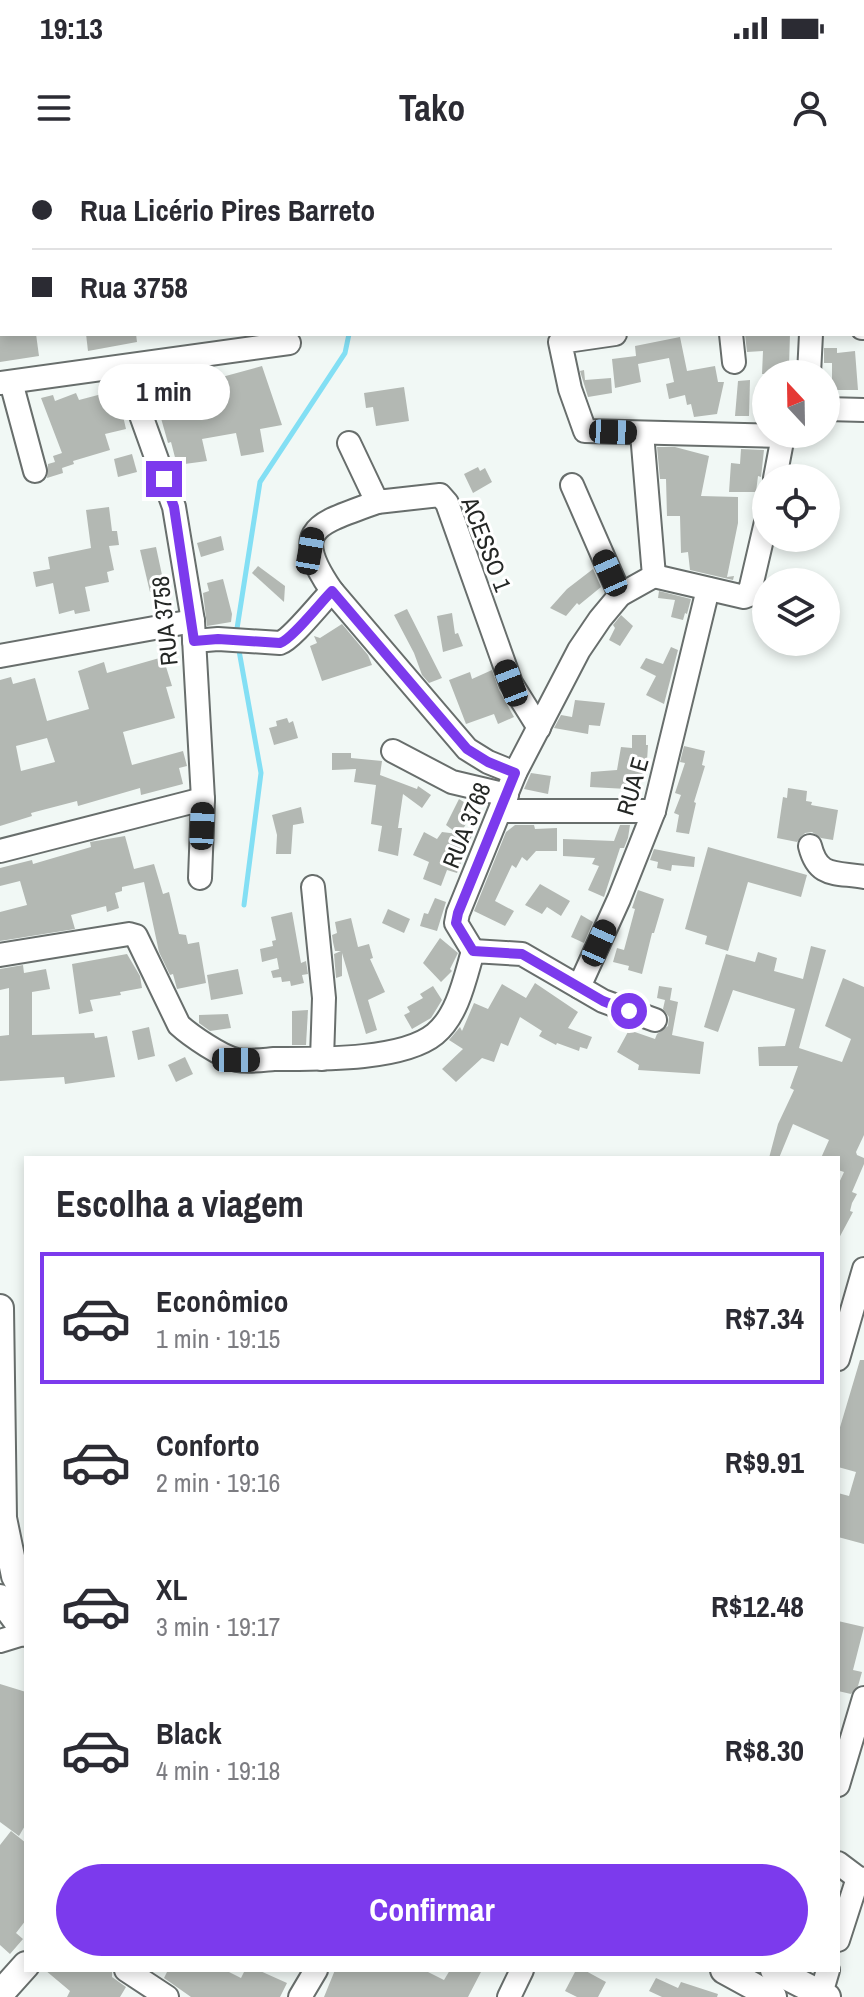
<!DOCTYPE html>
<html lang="pt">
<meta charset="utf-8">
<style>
:root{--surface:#fff;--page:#f7f7f7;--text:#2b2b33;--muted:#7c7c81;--line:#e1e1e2;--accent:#7c3aed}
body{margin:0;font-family:"Archivo Narrow",sans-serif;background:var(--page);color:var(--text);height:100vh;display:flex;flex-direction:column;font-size:30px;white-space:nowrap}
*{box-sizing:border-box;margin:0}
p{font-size:26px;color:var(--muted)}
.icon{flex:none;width:44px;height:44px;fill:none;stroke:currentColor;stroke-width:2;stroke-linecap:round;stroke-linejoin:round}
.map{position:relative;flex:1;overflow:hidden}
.details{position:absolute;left:24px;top:996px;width:816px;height:816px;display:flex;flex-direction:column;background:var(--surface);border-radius:0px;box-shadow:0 4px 12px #0003}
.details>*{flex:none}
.top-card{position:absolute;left:0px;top:0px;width:864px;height:176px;box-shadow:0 4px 12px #0003;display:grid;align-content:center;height:176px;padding:0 32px;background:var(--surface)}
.needle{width:52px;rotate:338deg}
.tools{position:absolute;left:752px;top:200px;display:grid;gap:16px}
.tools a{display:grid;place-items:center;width:88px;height:88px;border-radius:50%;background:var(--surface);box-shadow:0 4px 12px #0003;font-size:40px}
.end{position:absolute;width:36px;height:36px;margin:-18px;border:10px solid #7c3aed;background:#fff;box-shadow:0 0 0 4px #fff}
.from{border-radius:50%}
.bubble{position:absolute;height:56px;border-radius:28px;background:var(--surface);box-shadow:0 4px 12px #0003;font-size:26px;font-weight:700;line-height:56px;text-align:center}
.car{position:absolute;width:24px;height:48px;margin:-24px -12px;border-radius:10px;box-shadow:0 0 6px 2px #0007;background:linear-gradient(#222 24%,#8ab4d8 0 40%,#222 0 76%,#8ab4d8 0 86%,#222 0)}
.top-card b{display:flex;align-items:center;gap:28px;height:76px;font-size:30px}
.top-card b+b{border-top:2px solid var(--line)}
.top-card i{width:20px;height:20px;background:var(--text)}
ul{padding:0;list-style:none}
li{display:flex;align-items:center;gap:24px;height:132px;margin:0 16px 12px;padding:0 16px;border:4px solid transparent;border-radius:0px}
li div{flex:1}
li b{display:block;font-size:30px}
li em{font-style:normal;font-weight:700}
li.selected{border-color:var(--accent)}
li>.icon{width:72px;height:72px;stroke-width:1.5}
h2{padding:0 32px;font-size:36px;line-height:96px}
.cta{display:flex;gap:16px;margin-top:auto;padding:16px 32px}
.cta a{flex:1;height:92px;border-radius:48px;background:var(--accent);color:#fff;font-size:32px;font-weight:700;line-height:92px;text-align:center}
.status{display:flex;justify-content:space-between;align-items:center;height:56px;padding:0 40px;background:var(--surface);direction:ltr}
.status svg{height:22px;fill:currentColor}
header{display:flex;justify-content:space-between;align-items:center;height:104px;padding:0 32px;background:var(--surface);font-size:36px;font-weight:700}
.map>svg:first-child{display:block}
</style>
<div class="status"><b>19:13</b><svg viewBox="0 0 49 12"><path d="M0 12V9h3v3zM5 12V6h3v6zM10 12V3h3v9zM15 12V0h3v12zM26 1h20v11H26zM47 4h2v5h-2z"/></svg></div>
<header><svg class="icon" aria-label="menu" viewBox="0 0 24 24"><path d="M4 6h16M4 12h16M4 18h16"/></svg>Tako<svg class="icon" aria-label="person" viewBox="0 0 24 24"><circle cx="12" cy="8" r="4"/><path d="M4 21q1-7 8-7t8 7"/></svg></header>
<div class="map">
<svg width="864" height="1837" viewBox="0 0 864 1837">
<rect width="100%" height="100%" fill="#f1f8f5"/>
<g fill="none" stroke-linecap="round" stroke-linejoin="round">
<g stroke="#83dff4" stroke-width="5">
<polyline points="371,0 371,2"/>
<polyline points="236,475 260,322 345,193 349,174"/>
<polyline points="238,485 261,613 244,745"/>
</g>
</g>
<g fill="#b3b8b3" fill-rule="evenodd">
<polygon points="0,174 36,174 39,196 0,202"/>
<polygon points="86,174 136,174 137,182 88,191"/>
<polygon points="745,174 790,174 789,206 777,205 777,214 762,214 763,191 747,192"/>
<polygon points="680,177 687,211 715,206 718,222 724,222 717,254 694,257 691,244 687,245 685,235 669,239 666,224 674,222 669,198 638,204 641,222 615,228 612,199 636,196 635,186"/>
<polygon points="824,188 837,188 837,193 855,191 858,230 832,230 832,203 824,203"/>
<polygon points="262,206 282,265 260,269 264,292 241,296 236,273 202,279 207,301 177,305 171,282 168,283 157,244 154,246 146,225 162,219 161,215 181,212 188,235 224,223 222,217"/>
<polygon points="584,210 585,220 611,218 612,233 588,237 580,211"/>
<polygon points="750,220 749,256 735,256 738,221"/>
<polygon points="404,227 409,261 376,266 373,247 366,248 364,233"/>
<polygon points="117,230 126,255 123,256 126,269 105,274 110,290 73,301 74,304 62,308 63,313 47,318 48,304 55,302 53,296 62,293 41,238 53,235 55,241 76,233 79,240"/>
<polygon points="657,287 675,287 709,296 701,336 738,337 738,363 727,417 734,416 733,420 690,410 688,392 681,393 680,356 667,356 666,319 660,319"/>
<polygon points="741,289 764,290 761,317 758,316 756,332 729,332 731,303 740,304"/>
<polygon points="132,294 137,312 118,317 114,299"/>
<polygon points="478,307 480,311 485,308 492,322 473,333 464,314"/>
<polygon points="109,347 112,371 117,371 119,385 109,386 114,410 107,412 109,422 85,427 90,451 75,454 74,450 59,454 53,423 36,427 33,412 50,409 48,397 91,388 86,350"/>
<polygon points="221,376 224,390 201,397 197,383"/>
<polygon points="156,387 165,429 150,432 140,390"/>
<polygon points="258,406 285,426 284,442 252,413"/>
<polygon points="593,409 601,427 579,445 577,443 566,456 550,448 567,429"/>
<polygon points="223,419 232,454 231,462 207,466 203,433 209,431 207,423"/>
<polygon points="659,431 691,439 687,454 685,453 683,460 671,457 675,440 658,438"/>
<polygon points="407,449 442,518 429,523 422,515 414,493 394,455"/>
<polygon points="452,453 455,474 458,473 463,486 443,492 437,456"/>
<polygon points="621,455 633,466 620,486 609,480 615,468 613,465"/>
<polygon points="342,464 368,495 372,505 322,521 310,486 317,483 314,476 320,478"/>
<polygon points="671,487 678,490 664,544 646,535 656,516 640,508 646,498 663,504"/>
<path d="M163 497 172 526 166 527 175 558 123 572 132 605 183 591 187 606 179 608 183 624 141 635 140 628 78 646 77 641 31 653 32 656 0 666V520L11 517 13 524 35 518 47 561 89 549 78 511 104 502 107 513ZM47 578 55 602 21 611 16 586Z"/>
<polygon points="492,510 499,530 514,557 498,564 494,554 466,564 449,520 470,512 472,519"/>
<polygon points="575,540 605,543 600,566 589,565 588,574 554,568 561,555 572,557"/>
<polygon points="287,558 289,563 293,561 298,578 274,585 269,568 277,566 276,561"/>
<polygon points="632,575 646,575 646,585 648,585 647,601 642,600 643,621 628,622 627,629 590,627 591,612 617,610 621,587 632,588"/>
<polygon points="684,586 705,591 702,605 705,606 694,642 696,643 689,674 676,672 679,655 674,653 681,635 675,633 685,603 680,602"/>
<polygon points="332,593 351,593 351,598 382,601 380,615 417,629 418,626 431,635 422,648 403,634 398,668 402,668 398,696 378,691 382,666 371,664 376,625 354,622 356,609 332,610"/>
<polygon points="531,613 551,616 548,634 524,629"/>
<polygon points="788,628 807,631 806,641 812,642 811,645 838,650 833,680 821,678 812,672 805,673 797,682 777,678 783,637 787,638"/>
<polygon points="459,639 475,649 460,674 472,676 458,699 462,700 457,713 447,710 441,726 423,719 429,702 413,695 424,672 437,679 442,672 458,674 446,665"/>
<polygon points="301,647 304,663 293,665 291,694 276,694 277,675 272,655"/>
<polygon points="515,665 534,665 535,669 557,668 557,691 536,691 527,701 522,697 516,708 512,705 495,741 514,751 505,766 474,751 506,672"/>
<polygon points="620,665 630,665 628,678 624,688 620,688 604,737 588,730 599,706 592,704 595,698 563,696 563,679 614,681"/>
<polygon points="125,676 134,709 154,704 163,734 169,732 179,774 186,775 188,784 199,782 206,823 177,829 173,814 170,815 159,792 144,722 122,727 122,731 115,733 119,748 107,752 106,746 71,755 75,769 0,781 0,752 27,745 20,721 0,726 0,708 32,700 33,704 91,687 90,682"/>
<polygon points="708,687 807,715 801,737 748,722 728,791 705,784 707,776 685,769"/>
<polygon points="654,689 695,697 694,707 672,705 671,711 657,708 658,702 650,700"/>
<polygon points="540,724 570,741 561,756 547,747 542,754 525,745"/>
<polygon points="638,730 664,739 654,773 652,773 642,814 628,810 629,806 613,802 617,788 624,790 635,749 632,748"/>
<polygon points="435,738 446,742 437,771 420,766 424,753 428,754"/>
<polygon points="388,749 410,759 404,773 382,763"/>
<polygon points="292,752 301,803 306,801 308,814 302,815 304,823 291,826 290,821 282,822 281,817 273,818 271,811 279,809 277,798 262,802 260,789 273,786 272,781 276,780 271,757"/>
<polygon points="581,755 593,762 584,783 571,777"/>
<polygon points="351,758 358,787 369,784 373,798 370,799 385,832 368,840 377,870 366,874 342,793 342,816 336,818 334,794 341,791 335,791 333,782 332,775 337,773 335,762"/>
<polygon points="440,778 458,793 450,809 452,811 441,822 423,803"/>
<polygon points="811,786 826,790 799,888 842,902 851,879 825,866 843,818 864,827 864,975 856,992 857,995 864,998 864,1004 852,1032 857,1034 852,1043 850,1051 853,1052 838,1080 838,1025 844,1012 838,1010 838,998 821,998 829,980 793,964 779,998 769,998 778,964 794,930 790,928 798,906 759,906 758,887 785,886 795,849 733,830 718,872 704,867 726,794 755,802 758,792 777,798 774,811 803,819"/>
<polygon points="127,794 140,816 142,828 120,832 121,835 90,840 93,851 79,854 72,804"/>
<polygon points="23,805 24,813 46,809 50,829 32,832 32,875 94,873 95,878 107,876 115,917 65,924 64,917 0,921 0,876 9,875 9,828 0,830 0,809"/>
<polygon points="238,809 243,834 211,840 207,815"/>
<polygon points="535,823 578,852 568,868 592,877 587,889 580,887 579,891 557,883 556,885 539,876 542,871 520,857 508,886 501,883 494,902 482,898 456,922 442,909 463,889 449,880 460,867 462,871 474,843 488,849 502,824 526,838"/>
<polygon points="433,826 442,840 431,858 412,869 404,855 410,852 407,847 423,838 420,834"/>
<polygon points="659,826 672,828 670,840 678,842 672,875 704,882 700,914 638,910 639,905 617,892 629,870 655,879 657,874 668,866 669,857 663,849 665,840 657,838"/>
<polygon points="308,850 306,885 292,885 292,851"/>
<polygon points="228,854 231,868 210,871 199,863 199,855"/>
<polygon points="149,867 155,896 138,900 132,871"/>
<polygon points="185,897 193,914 176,922 168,905"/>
<polygon points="860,1200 864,1200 864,1384 838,1377 838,1333 849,1336 856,1312 838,1307 838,1274"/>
<polygon points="838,1461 864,1467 853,1510 862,1512 858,1526 851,1534 838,1531"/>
<polygon points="0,1524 26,1532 26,1664 19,1676 0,1662"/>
<polygon points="11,1671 26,1683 26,1760 16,1773 23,1779 10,1794 0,1785 0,1685"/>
<polygon points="45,1810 112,1810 112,1817 126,1827 120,1837 67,1837 70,1831"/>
<polygon points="168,1810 225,1810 241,1818 245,1810 258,1810 287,1823 280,1837 191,1837 164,1818"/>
<polygon points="335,1810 424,1810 444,1820 450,1810 482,1810 468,1837 324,1837"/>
<polygon points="576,1810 584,1810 606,1822 598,1837 577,1837 565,1831"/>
<polygon points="656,1818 678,1828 681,1822 718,1834 717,1837 662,1837 649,1831"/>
</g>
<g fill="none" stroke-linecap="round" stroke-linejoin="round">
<defs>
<g id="minor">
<polyline points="425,0 426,2"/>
<polyline points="842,2 856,0"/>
<polyline points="862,168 864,168"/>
<polyline points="615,174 560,182 570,229 585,271 783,276 792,274"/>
<polyline points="731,174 734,202"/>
<polyline points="124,208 174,347 193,461 203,639 200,718"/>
<polyline points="809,214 811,174"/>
<polyline points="11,222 35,311"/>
<polyline points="0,223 289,183"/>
<polyline points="826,249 864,250"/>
<polyline points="349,283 377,342 440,335 447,343 511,523 539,568"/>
<polyline points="775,318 783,276"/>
<polyline points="572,325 620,435"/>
<path d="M377 342C319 364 288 367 332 431L467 589 488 602 515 613"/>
<polyline points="654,416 744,437 749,435 766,362"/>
<path d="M194 481 218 479 280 483C292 479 320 443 332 431"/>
<polyline points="0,496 193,461"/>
<polyline points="393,591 452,622 507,635"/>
<polyline points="501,651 654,651"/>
<path d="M810 686C818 718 835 712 864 717"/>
<polyline points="0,691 203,639"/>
<polyline points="313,727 324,838 322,899"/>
<polyline points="473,791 456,763 458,753 515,613 579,490 600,459 620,435 654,416 642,273"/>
<path d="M0 795 129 774 136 776 179 865C191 876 222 897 237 900 248 902 262 900 274 899 316 899 402 901 435 874 458 855 465 818 473 791L522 794 603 841 655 860"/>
<polyline points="579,827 619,739 654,651 708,429"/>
<polyline points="838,1199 864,1109"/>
<polyline points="0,1481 26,1473"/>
<polyline points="838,1625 864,1538"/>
<polyline points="838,1703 858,1718 864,1719"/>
<polyline points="838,1780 858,1718"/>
<polyline points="126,1810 167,1837"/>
<polyline points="821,1834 828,1810"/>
<polyline points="300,1837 316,1810"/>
<polyline points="509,1837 522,1810"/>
</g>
<g id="major">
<polyline points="0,1148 3,1358 15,1416 26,1437"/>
<polyline points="0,1438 26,1473"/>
<polyline points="724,1810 773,1837"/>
<polyline points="774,1810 827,1837"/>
<polyline points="0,1834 26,1805"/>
</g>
</defs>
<use href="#minor" stroke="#686e6c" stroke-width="26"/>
<use href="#major" stroke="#686e6c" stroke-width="30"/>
<use href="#minor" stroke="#fff" stroke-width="22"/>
<use href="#major" stroke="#fff" stroke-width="26"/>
</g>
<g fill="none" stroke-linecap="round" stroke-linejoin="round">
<path stroke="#7c3aed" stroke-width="10" d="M164 319 174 347 194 481 218 479 280 483C292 479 320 443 332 431L467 589 488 602 515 613 458 753 456 763 473 791 522 794 603 841 629 851"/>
</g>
<g text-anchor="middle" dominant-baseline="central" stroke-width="6" stroke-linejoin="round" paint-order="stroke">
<g font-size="24" fill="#242725" stroke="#fff">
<text transform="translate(487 384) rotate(69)">ACESSO 1</text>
<text transform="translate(164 461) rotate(-96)">RUA 3758</text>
<text transform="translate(632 626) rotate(-74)">RUA E</text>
<text transform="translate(466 665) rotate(-68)">RUA 3768</text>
</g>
</g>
</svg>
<div class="tools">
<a><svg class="needle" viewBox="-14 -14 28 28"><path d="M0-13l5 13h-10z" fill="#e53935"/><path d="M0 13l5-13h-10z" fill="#7c7c81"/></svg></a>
<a><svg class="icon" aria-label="locate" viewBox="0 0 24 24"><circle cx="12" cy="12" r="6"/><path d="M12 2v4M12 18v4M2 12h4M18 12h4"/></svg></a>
<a><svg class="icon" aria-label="layers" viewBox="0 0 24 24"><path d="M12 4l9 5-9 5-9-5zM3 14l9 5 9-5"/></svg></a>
</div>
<i class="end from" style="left:629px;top:851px"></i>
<i class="end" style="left:164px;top:319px"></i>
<div class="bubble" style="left:98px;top:204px;width:132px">1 min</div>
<i class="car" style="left:613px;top:272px;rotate:92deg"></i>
<i class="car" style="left:310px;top:391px;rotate:10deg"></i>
<i class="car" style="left:610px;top:413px;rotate:336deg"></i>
<i class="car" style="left:511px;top:523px;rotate:339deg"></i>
<i class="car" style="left:202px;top:666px;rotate:2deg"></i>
<i class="car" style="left:599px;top:783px;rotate:24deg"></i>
<i class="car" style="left:236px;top:900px;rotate:90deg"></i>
<div class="top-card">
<b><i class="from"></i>Rua Licério Pires Barreto</b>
<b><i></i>Rua 3758</b>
</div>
<section class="details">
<h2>Escolha a viagem</h2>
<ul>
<li class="selected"><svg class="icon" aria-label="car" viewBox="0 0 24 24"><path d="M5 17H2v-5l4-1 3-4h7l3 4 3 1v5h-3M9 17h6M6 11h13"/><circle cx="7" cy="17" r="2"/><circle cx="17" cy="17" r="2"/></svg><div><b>Econômico</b><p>1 min · 19:15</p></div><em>R$7.34</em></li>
<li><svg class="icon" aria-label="car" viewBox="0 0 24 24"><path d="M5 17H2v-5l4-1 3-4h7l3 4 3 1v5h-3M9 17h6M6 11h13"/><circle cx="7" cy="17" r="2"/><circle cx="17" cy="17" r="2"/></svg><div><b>Conforto</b><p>2 min · 19:16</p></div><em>R$9.91</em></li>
<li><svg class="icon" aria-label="car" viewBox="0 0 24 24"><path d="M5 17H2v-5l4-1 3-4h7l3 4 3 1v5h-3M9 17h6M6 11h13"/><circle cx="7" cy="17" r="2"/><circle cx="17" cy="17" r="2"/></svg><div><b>XL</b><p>3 min · 19:17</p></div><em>R$12.48</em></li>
<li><svg class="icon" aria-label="car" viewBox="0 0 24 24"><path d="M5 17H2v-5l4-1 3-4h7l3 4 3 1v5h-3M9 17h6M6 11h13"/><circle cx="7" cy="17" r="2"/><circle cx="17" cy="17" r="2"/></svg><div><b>Black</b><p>4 min · 19:18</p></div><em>R$8.30</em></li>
</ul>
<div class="cta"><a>Confirmar</a></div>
</section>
</div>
